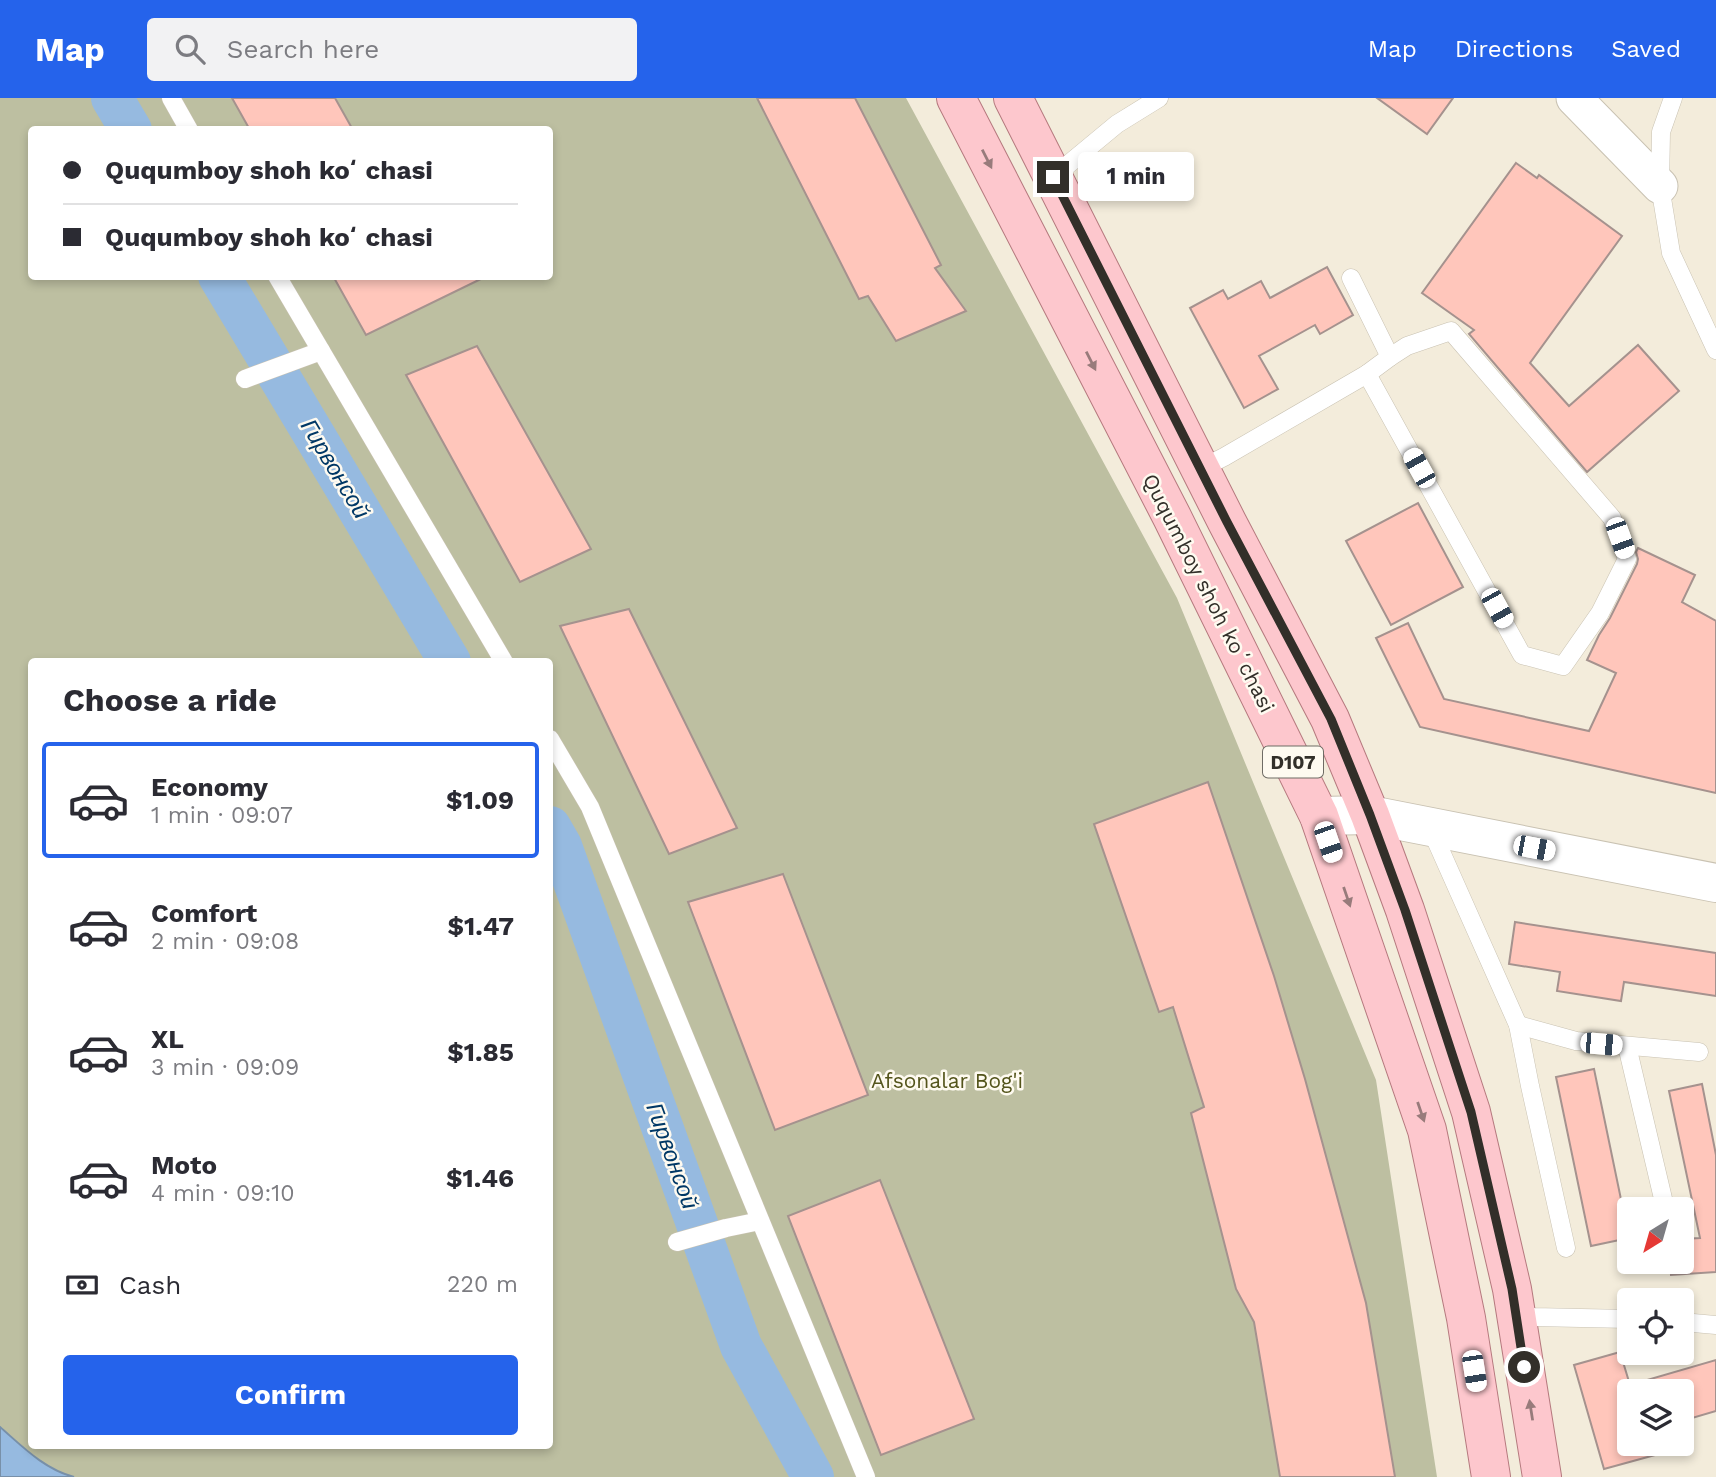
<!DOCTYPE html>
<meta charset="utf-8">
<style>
:root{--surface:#fff;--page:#f2f2f3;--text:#2b2b33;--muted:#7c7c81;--line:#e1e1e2;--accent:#2563eb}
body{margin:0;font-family:"Work Sans",sans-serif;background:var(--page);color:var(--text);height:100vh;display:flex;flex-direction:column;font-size:26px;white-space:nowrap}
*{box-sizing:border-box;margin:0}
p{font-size:23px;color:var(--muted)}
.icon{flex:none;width:38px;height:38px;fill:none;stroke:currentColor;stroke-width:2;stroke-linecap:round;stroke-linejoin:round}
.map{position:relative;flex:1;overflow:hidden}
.side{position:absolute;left:28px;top:560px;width:525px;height:791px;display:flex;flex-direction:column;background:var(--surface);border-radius:7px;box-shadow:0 4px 10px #0003}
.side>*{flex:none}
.banner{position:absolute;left:28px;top:28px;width:525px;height:154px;border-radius:7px;box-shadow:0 4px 10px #0003;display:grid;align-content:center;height:154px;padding:0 35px;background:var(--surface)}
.needle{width:46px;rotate:217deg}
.tools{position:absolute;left:1617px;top:1099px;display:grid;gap:14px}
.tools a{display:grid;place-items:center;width:77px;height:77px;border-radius:7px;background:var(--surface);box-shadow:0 4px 10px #0003;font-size:35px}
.end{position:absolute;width:32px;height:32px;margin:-16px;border:9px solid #322f29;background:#fff;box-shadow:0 0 0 4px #fff}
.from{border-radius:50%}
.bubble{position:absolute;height:49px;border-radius:7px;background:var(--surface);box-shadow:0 4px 10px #0003;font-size:23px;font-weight:700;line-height:49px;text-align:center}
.car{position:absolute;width:21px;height:42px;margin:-21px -10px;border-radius:9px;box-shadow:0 0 5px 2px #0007;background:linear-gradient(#fff 24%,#345 0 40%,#fff 0 76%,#345 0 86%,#fff 0)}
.banner b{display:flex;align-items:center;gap:24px;height:66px;font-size:26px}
.banner b+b{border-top:2px solid var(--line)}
.banner i{width:18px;height:18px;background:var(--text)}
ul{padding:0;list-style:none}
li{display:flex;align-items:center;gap:21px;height:116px;margin:0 14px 10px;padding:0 21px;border:4px solid transparent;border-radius:7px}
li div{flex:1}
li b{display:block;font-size:26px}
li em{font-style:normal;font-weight:700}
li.selected{border-color:var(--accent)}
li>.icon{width:63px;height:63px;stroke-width:1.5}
h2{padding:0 35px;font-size:32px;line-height:84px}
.pay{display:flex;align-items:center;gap:18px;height:77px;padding:0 35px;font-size:26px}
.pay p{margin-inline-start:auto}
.button{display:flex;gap:14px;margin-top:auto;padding:14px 35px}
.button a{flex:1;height:80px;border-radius:7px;background:var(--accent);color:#fff;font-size:28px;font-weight:700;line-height:80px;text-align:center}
header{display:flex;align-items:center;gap:42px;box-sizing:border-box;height:98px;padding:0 35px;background:var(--accent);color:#fff}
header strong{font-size:33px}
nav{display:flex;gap:38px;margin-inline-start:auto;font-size:24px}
.search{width:490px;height:63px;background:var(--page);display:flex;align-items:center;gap:18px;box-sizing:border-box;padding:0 24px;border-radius:7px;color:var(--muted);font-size:26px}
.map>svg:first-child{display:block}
</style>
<header>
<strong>Map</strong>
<div class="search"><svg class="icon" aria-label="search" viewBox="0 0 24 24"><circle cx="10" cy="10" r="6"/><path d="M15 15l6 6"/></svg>Search here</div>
<nav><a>Map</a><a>Directions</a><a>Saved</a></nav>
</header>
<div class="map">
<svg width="1716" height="1379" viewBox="0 0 1716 1379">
<rect width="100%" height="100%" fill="#f3ecdb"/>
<path fill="#bdbfa1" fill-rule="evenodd" d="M0 0H906L1177 500 1376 982 1437 1379H0ZM32 32H550V178H32ZM32 564H550V1348H32Z"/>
<path fill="#96bae0" stroke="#7890a9" stroke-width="2" d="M0 1329C23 1349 44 1371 74 1379H0Z"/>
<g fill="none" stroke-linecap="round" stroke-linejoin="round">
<g stroke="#96bae0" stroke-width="42">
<polyline points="112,0 131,32"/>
<polyline points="219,178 450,564"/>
<polyline points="550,729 561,748 741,1248 813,1379"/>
</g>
</g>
<g fill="#ffc6bb" stroke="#a5928e" stroke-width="2">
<polygon points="232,0 335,0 353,32 250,32"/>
<polygon points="757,0 855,0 941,167 935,170 966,213 896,243 868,198 859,201"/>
<polygon points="1377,0 1453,0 1427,36"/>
<polygon points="1516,65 1537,80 1539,77 1622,138 1530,265 1569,308 1638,247 1679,293 1587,374 1469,236 1474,232 1422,195"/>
<polygon points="1327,169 1353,217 1320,236 1315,227 1259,258 1278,291 1244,310 1190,210 1223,192 1228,201 1261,183 1270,200"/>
<polygon points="333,178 487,178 366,237"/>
<polygon points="477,248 591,451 520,484 406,277"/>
<polygon points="1418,405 1463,489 1391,527 1346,443"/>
<polygon points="1638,450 1695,477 1682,504 1716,523 1716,695 1420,629 1376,540 1408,525 1444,601 1589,633 1616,575 1587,562 1599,537 1610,520 1637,466 1638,461 1636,454"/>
<polygon points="629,511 737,730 669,756 560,528"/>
<polygon points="1208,684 1274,878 1305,981 1366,1205 1395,1379 1280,1379 1254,1224 1236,1191 1191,1015 1204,1009 1173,909 1159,914 1094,726"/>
<polygon points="783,776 868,997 775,1032 688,804"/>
<polygon points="1515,824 1716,855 1716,898 1624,884 1621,903 1557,893 1560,874 1509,866"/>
<polygon points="1594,971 1629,1140 1591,1148 1556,979"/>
<polygon points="1702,986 1716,1057 1716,1174 1671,1177 1670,1164 1682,1164 1682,1141 1700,1140 1669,993"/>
<polygon points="880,1082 974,1321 881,1357 788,1118"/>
<polygon points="1620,1254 1630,1287 1716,1262 1716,1313 1682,1323 1682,1293 1629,1293 1629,1346 1652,1346 1655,1357 1604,1371 1574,1267"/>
</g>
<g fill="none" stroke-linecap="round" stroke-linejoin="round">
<defs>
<g id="lane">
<polyline points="171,0 189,32"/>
<polyline points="1673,0 1661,34 1660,88 1671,155 1716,252"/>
<polyline points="1053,79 1117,26 1159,0"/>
<polyline points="277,178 504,564"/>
<polyline points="1367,276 1522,557 1563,568 1600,515 1627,461 1612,420 1451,233 1407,248 1390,259"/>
<polyline points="245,281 321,253"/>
<polyline points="1200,371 1224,359 1367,276 1390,259 1351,180"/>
<polyline points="550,641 590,709 866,1379"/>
<polyline points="1430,729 1518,927 1530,988 1566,1150"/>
<polyline points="1518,927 1576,943 1699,954"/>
<polyline points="1627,948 1665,1109"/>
<polyline points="677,1144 726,1130 760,1123"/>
<polyline points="1515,1214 1533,1219 1629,1221"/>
<polyline points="1682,1224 1716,1227"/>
</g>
<polyline id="street" points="1574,0 1660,88"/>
<polyline id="secondary" points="1319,718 1370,717 1716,785"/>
<g id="primary">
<polyline points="956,0 1172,419 1319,718 1427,1032 1466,1220 1491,1379"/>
<polyline points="1013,0 1227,424 1330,621 1370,717 1405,812 1471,1014 1512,1191 1542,1379"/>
</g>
</defs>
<use href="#lane" stroke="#c9c2b2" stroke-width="19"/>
<use href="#street" stroke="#c9c2b2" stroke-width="37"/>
<use href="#secondary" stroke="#c9c2b2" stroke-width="40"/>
<use href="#primary" stroke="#b5797e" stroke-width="40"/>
<use href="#lane" stroke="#fff" stroke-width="18"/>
<use href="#street" stroke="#fff" stroke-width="35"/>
<use href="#secondary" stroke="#fff" stroke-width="38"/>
<use href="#primary" stroke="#fdc7cd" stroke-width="38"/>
</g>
<defs><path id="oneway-solid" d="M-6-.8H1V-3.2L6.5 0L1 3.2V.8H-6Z" transform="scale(1.75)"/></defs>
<g fill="#987b7b">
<use href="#oneway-solid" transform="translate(987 61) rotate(63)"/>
<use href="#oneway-solid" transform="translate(1091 263) rotate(63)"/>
<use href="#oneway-solid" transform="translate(1347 799) rotate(71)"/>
<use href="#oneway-solid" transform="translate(1421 1014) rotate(71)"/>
<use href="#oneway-solid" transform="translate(1531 1312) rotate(-99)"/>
</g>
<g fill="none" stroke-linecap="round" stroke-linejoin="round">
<polyline stroke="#322f29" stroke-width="9" points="1053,79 1227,424 1331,621 1370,717 1405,812 1471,1014 1512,1191 1524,1269"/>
</g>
<g text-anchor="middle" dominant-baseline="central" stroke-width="5" stroke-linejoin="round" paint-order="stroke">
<rect fill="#fefaf0" stroke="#6f6c65" stroke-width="2" x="1263" y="648.5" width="60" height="31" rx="5"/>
<g font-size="19" font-weight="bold" fill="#322f29">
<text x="1293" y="664">D107</text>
</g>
<g font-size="21" fill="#322f29" stroke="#fefaf0">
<text transform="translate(1209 495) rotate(63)">Ququmboy shoh koʻchasi</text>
</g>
<g font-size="21" fill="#53541b" stroke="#fefaf0">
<text x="947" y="982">Afsonalar Bog'i</text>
</g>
<g font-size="23" font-style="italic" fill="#003866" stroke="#fefaf0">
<text transform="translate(335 371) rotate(59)">Гирвонсой</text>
<text transform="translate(672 1058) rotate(70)">Гирвонсой</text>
</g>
</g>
</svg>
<div class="tools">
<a><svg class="needle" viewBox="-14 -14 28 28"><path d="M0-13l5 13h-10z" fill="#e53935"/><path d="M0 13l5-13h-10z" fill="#7c7c81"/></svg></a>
<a><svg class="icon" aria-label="locate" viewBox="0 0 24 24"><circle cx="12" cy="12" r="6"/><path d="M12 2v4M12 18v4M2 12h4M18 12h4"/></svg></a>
<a><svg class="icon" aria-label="layers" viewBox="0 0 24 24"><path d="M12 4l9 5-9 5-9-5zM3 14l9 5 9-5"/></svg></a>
</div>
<i class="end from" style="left:1524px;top:1269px"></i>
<i class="end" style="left:1053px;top:79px"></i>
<div class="bubble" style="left:1078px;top:54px;width:116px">1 min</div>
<i class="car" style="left:1419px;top:370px;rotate:331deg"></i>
<i class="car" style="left:1620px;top:440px;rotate:160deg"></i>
<i class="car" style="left:1497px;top:510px;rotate:151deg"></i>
<i class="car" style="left:1328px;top:744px;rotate:161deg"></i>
<i class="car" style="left:1534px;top:750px;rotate:101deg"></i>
<i class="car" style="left:1601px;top:946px;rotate:95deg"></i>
<i class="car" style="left:1474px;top:1273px;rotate:171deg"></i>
<div class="banner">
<b><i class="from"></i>Ququmboy shoh koʻchasi</b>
<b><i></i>Ququmboy shoh koʻchasi</b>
</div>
<section class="side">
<h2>Choose a ride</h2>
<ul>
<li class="selected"><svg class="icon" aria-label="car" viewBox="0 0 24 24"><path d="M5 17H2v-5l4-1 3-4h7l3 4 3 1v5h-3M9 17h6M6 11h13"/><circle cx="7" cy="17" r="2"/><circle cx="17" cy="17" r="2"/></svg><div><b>Economy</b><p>1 min · 09:07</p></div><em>$1.09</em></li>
<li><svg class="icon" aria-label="car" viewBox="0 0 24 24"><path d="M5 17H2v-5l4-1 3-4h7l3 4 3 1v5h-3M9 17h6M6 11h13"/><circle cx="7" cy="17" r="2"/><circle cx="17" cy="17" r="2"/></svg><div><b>Comfort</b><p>2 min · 09:08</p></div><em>$1.47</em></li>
<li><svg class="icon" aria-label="car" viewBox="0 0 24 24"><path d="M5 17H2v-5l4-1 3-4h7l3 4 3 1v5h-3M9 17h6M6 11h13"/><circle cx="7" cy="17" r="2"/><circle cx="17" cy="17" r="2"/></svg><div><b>XL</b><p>3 min · 09:09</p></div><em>$1.85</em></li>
<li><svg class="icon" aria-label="car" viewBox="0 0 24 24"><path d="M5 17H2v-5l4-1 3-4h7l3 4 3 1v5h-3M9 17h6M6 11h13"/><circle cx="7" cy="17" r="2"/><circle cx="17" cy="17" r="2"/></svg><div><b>Moto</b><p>4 min · 09:10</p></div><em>$1.46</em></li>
</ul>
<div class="pay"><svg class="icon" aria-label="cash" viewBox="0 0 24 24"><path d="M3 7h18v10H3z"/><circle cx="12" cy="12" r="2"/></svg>Cash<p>220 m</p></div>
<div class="button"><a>Confirm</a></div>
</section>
</div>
